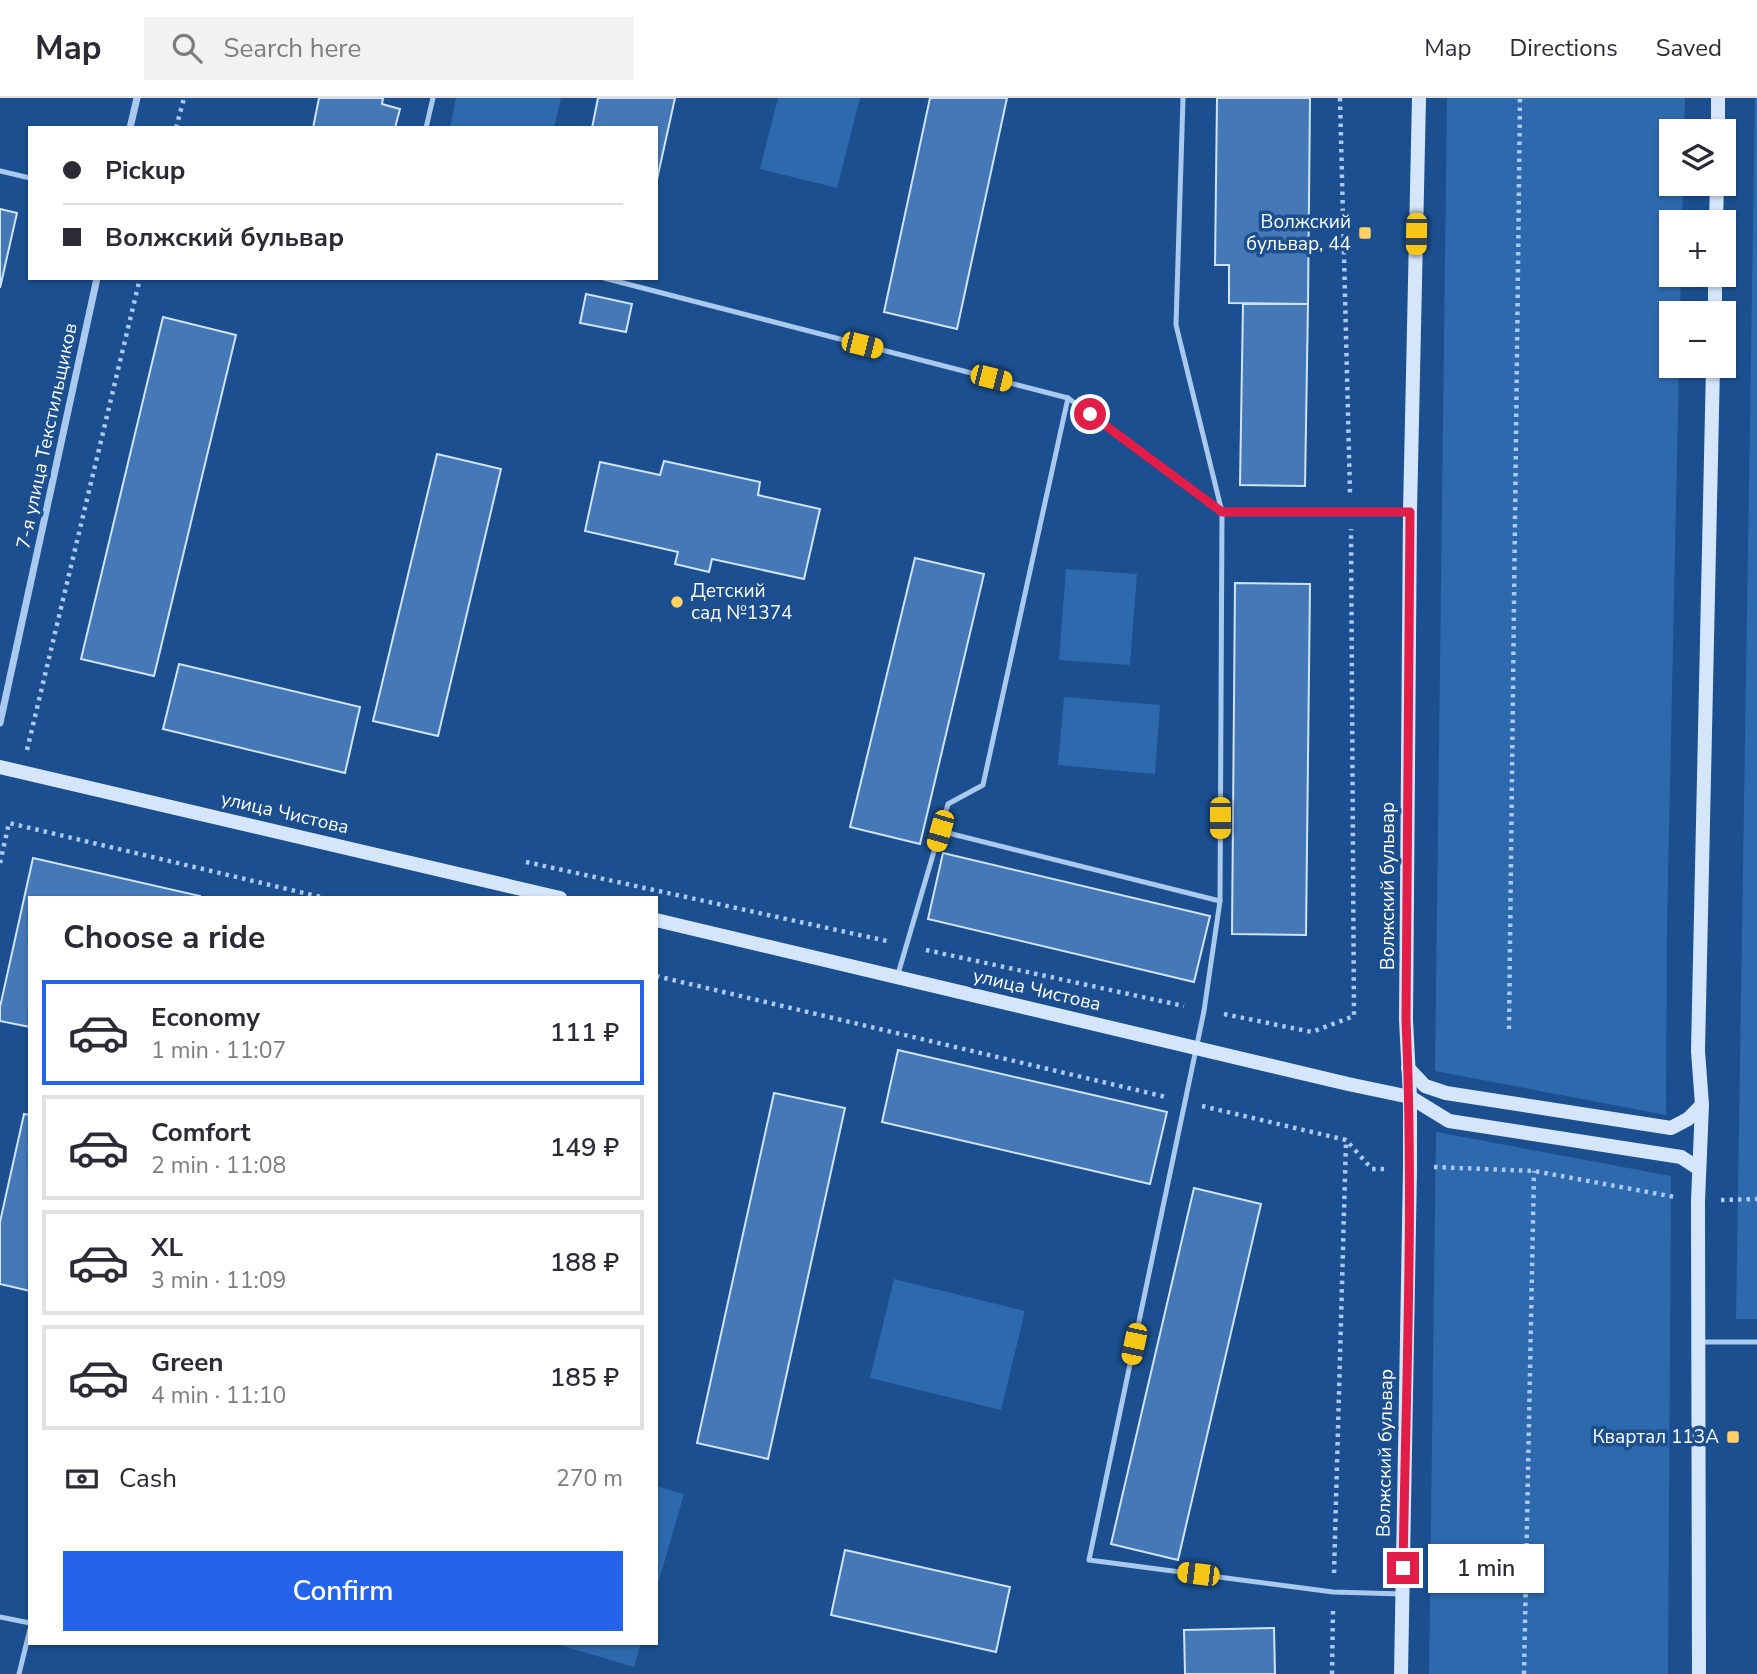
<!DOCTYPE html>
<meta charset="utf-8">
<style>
:root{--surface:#fff;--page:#f2f2f3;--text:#2b2b33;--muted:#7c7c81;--line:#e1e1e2;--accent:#2563eb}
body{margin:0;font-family:"Nunito Sans",sans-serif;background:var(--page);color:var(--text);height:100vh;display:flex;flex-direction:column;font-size:26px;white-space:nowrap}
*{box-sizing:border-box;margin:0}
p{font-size:23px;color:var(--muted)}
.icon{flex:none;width:38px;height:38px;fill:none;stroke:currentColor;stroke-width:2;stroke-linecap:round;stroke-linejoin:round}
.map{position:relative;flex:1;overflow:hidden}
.drawer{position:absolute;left:28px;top:798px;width:630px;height:749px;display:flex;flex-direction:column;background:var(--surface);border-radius:0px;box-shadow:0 2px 5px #0004}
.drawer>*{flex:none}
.guide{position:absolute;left:28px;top:28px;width:630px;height:154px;border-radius:0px;box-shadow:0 2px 5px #0004;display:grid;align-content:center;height:154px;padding:0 35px;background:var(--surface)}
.buttons{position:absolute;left:1659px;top:21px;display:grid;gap:14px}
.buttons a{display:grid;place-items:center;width:77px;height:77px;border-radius:0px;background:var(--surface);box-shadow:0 2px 5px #0004;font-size:35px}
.end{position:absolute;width:32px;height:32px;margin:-16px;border:9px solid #e11d48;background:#fff;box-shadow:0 0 0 4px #fff}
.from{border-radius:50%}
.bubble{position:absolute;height:49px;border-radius:0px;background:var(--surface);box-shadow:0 2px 5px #0004;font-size:23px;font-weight:600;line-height:49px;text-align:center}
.car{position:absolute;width:21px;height:42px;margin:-21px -10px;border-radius:9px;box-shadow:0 0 5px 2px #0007;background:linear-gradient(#f5c518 24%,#345 0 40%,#f5c518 0 76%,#345 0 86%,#f5c518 0)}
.guide b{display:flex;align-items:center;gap:24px;height:66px;font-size:26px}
.guide b+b{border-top:2px solid var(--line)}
.guide i{width:18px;height:18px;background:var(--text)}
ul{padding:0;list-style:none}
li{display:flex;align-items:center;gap:21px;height:105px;margin:0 14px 10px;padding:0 21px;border:4px solid var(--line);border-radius:0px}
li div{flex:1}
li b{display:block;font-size:26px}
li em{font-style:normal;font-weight:600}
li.active{border-color:var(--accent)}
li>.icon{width:63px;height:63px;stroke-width:1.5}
h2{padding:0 35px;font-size:32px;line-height:84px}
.pay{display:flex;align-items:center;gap:18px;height:77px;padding:0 35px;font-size:26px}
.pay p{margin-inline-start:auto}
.action{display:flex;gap:14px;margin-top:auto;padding:14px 35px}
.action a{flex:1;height:80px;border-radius:0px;background:var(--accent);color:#fff;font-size:28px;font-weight:600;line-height:80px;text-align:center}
header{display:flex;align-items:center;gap:42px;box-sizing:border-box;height:98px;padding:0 35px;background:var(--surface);border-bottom:2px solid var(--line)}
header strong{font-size:33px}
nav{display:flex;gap:38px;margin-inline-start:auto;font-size:24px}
.search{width:490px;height:63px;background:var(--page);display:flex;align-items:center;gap:18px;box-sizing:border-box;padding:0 24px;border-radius:0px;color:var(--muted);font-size:26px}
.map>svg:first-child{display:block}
</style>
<header>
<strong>Map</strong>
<div class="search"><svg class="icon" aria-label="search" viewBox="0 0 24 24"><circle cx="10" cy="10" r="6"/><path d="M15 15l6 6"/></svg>Search here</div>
<nav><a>Map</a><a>Directions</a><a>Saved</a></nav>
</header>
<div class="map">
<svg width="1757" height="1576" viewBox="0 0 1757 1576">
<rect width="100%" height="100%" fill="#1b4f8f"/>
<g fill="#2e69ad">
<polygon points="456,0 561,0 554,30 450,30"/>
<polygon points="778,0 860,0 837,90 760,71"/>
<polygon points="1447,0 1685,0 1684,33 1671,33 1671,86 1683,86 1682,124 1671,124 1671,177 1681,177 1680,215 1671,215 1671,268 1679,268 1667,827 1666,1017 1435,973"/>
<polygon points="1755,0 1757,0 1757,1221 1736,1221"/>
<polygon points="1066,471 1137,476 1130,567 1059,562"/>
<polygon points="1064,599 1160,607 1155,676 1058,667"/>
<polygon points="1436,1034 1671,1078 1668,1576 1429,1576"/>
<polygon points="894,1181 1025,1213 1001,1312 870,1280"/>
<polygon points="656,1388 684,1396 656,1493"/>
<polygon points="553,1545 641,1545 634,1569"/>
</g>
<g fill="#4478b7" stroke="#cfe3fa" stroke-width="2">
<polygon points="319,0 383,0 382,6 400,11 395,30 313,30"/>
<polygon points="598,0 675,0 656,86 656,30 592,30"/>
<polygon points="930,0 1007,0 957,231 884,214"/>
<polygon points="1217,0 1310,0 1308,206 1229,205 1229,167 1215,167"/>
<polygon points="0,111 17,115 0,190"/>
<polygon points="586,196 632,206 626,234 580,225"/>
<polygon points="1243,206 1308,206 1305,388 1240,387"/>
<polygon points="163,219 236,237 154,578 81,561"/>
<polygon points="437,356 501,371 438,638 373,623"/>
<polygon points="664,363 760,384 758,397 820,411 804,481 712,461 709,474 675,466 678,454 585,433 600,364 660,377"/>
<polygon points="915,460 984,476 920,746 850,729"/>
<polygon points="1235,485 1310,486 1306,837 1232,836"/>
<polygon points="179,566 360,609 345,675 163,631"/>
<polygon points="943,755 1210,818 1194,884 928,821"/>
<polygon points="33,760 200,798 200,800 30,800 30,929 0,923 0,909"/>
<polygon points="898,952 1167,1014 1150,1086 882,1024"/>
<polygon points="774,995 845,1010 768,1361 697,1345"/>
<polygon points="24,1016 30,1017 30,1193 0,1186 0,1124"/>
<polygon points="1194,1090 1261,1106 1178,1462 1111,1446"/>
<polygon points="845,1452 1010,1489 996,1554 831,1517"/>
<polygon points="1274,1530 1275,1576 1185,1576 1184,1532"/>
</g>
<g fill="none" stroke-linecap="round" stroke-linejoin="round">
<g stroke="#a9c9ee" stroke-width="4.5" stroke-dasharray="3.5 5" stroke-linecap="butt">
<polyline points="1340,0 1350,395"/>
<polyline points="176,30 184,0"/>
<polyline points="27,652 140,180"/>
<polyline points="526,764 887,843"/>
<polyline points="0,765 9,725 325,800"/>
<polyline points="926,852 1184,908"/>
<polyline points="656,878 1166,999"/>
<polyline points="1224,916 1312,934 1354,918 1351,431"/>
<polyline points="1509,931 1520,0"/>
<polyline points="1202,1008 1346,1042 1372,1071 1387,1071"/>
<polyline points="1434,1069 1534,1073 1675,1099"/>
<polyline points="1721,1102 1757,1101"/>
<polyline points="1334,1475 1346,1043"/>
<polyline points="1332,1576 1333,1512"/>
<polyline points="1524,1576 1534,1073"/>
</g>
<g stroke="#a9c9ee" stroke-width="5">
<polyline points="1183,0 1176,227 1222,414 1220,803"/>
<polyline points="426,30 433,0"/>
<polyline points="0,73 30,80"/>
<polyline points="604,180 1068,300 983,687 948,706 940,733"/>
<polyline points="1068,300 1222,414 1409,414"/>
<polyline points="898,876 940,733 1220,803 1204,913 1089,1462 1333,1494 1402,1496"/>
<polyline points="1701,1244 1757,1244"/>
<polyline points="0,1519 30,1525"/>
<polyline points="19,1576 30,1531"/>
</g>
<g stroke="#a9c9ee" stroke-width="7">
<polyline points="130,30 137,0"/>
<polyline points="0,625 97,180"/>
</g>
<g stroke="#d6e6fa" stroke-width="14">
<polyline points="1718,33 1718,0"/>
<polyline points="1716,124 1717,86"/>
<polyline points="1715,215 1715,177"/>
<polyline points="0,669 560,800"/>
<polyline points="656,822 1348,986 1410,999 1449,1023 1681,1059 1698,1070"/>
<polyline points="1408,970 1425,988 1446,995 1671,1030 1688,1021 1702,1007"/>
<polyline points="1401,1576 1410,1071 1410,999 1406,922 1410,414 1419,0"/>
<polyline points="1699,1576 1698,1103 1702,1007 1698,953 1713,268"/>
</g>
</g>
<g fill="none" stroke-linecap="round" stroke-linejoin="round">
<path stroke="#e11d48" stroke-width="9" d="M1090 316 1222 414H1410L1406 922C1414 1104 1406 1287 1403 1470"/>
</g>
<g fill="#ffd166" stroke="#1b4f8f" stroke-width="2.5">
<rect x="1358" y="128" width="14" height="14" rx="3.5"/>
<circle cx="677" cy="504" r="7"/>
<rect x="1726" y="1332" width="14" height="14" rx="3.5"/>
</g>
<g text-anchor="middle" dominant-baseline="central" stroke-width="7" stroke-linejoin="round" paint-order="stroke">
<g font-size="19" fill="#fff" stroke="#1b4f8f" text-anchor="end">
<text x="1351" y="124">Волжский<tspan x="1351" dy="22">бульвар, 44</tspan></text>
<text x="691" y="493" text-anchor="start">Детский<tspan x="691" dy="22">сад №1374</tspan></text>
<text x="1719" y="1339">Квартал 113А</text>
</g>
<g font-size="19" fill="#fff" stroke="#1b4f8f">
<text transform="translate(47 338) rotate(-78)">7-я улица Текстильщиков</text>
<text transform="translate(285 715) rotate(13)">улица Чистова</text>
<text transform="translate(1388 788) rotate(-90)">Волжский бульвар</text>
<text transform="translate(1037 892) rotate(13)">улица Чистова</text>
<text transform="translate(1385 1355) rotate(-89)">Волжский бульвар</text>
</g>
</g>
</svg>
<div class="buttons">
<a><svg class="icon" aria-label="layers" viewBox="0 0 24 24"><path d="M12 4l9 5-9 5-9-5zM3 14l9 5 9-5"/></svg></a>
<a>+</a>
<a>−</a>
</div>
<i class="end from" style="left:1090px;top:316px"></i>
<i class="end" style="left:1403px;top:1470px"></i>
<div class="bubble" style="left:1428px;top:1446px;width:116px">1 min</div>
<i class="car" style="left:1416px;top:136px;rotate:181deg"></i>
<i class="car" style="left:862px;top:247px;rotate:104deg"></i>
<i class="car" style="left:991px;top:280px;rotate:104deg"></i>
<i class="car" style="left:1220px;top:720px;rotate:180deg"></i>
<i class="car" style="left:940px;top:733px;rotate:196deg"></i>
<i class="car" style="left:1134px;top:1246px;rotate:192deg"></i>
<i class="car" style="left:1198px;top:1476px;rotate:277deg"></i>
<div class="guide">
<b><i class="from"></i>Pickup</b>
<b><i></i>Волжский бульвар</b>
</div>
<section class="drawer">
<h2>Choose a ride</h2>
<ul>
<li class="active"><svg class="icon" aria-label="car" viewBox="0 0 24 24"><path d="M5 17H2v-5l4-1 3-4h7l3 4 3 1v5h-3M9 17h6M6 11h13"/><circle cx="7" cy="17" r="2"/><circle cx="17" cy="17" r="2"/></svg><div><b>Economy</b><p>1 min · 11:07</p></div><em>111 ₽</em></li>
<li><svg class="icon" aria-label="car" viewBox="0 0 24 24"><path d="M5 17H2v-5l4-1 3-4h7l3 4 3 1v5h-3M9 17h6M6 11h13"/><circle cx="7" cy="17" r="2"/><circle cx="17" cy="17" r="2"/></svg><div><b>Comfort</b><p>2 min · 11:08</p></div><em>149 ₽</em></li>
<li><svg class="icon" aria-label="car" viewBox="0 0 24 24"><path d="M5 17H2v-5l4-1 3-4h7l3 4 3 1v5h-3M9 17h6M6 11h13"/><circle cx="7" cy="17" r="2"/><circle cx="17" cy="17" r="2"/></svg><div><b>XL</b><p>3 min · 11:09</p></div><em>188 ₽</em></li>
<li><svg class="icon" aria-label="car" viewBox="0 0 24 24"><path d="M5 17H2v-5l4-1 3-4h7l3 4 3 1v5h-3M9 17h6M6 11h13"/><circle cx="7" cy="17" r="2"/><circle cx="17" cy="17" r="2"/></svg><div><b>Green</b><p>4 min · 11:10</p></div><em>185 ₽</em></li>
</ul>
<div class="pay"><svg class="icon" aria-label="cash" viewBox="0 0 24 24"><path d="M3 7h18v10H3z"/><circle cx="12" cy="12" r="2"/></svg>Cash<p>270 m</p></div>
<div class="action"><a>Confirm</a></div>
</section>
</div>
